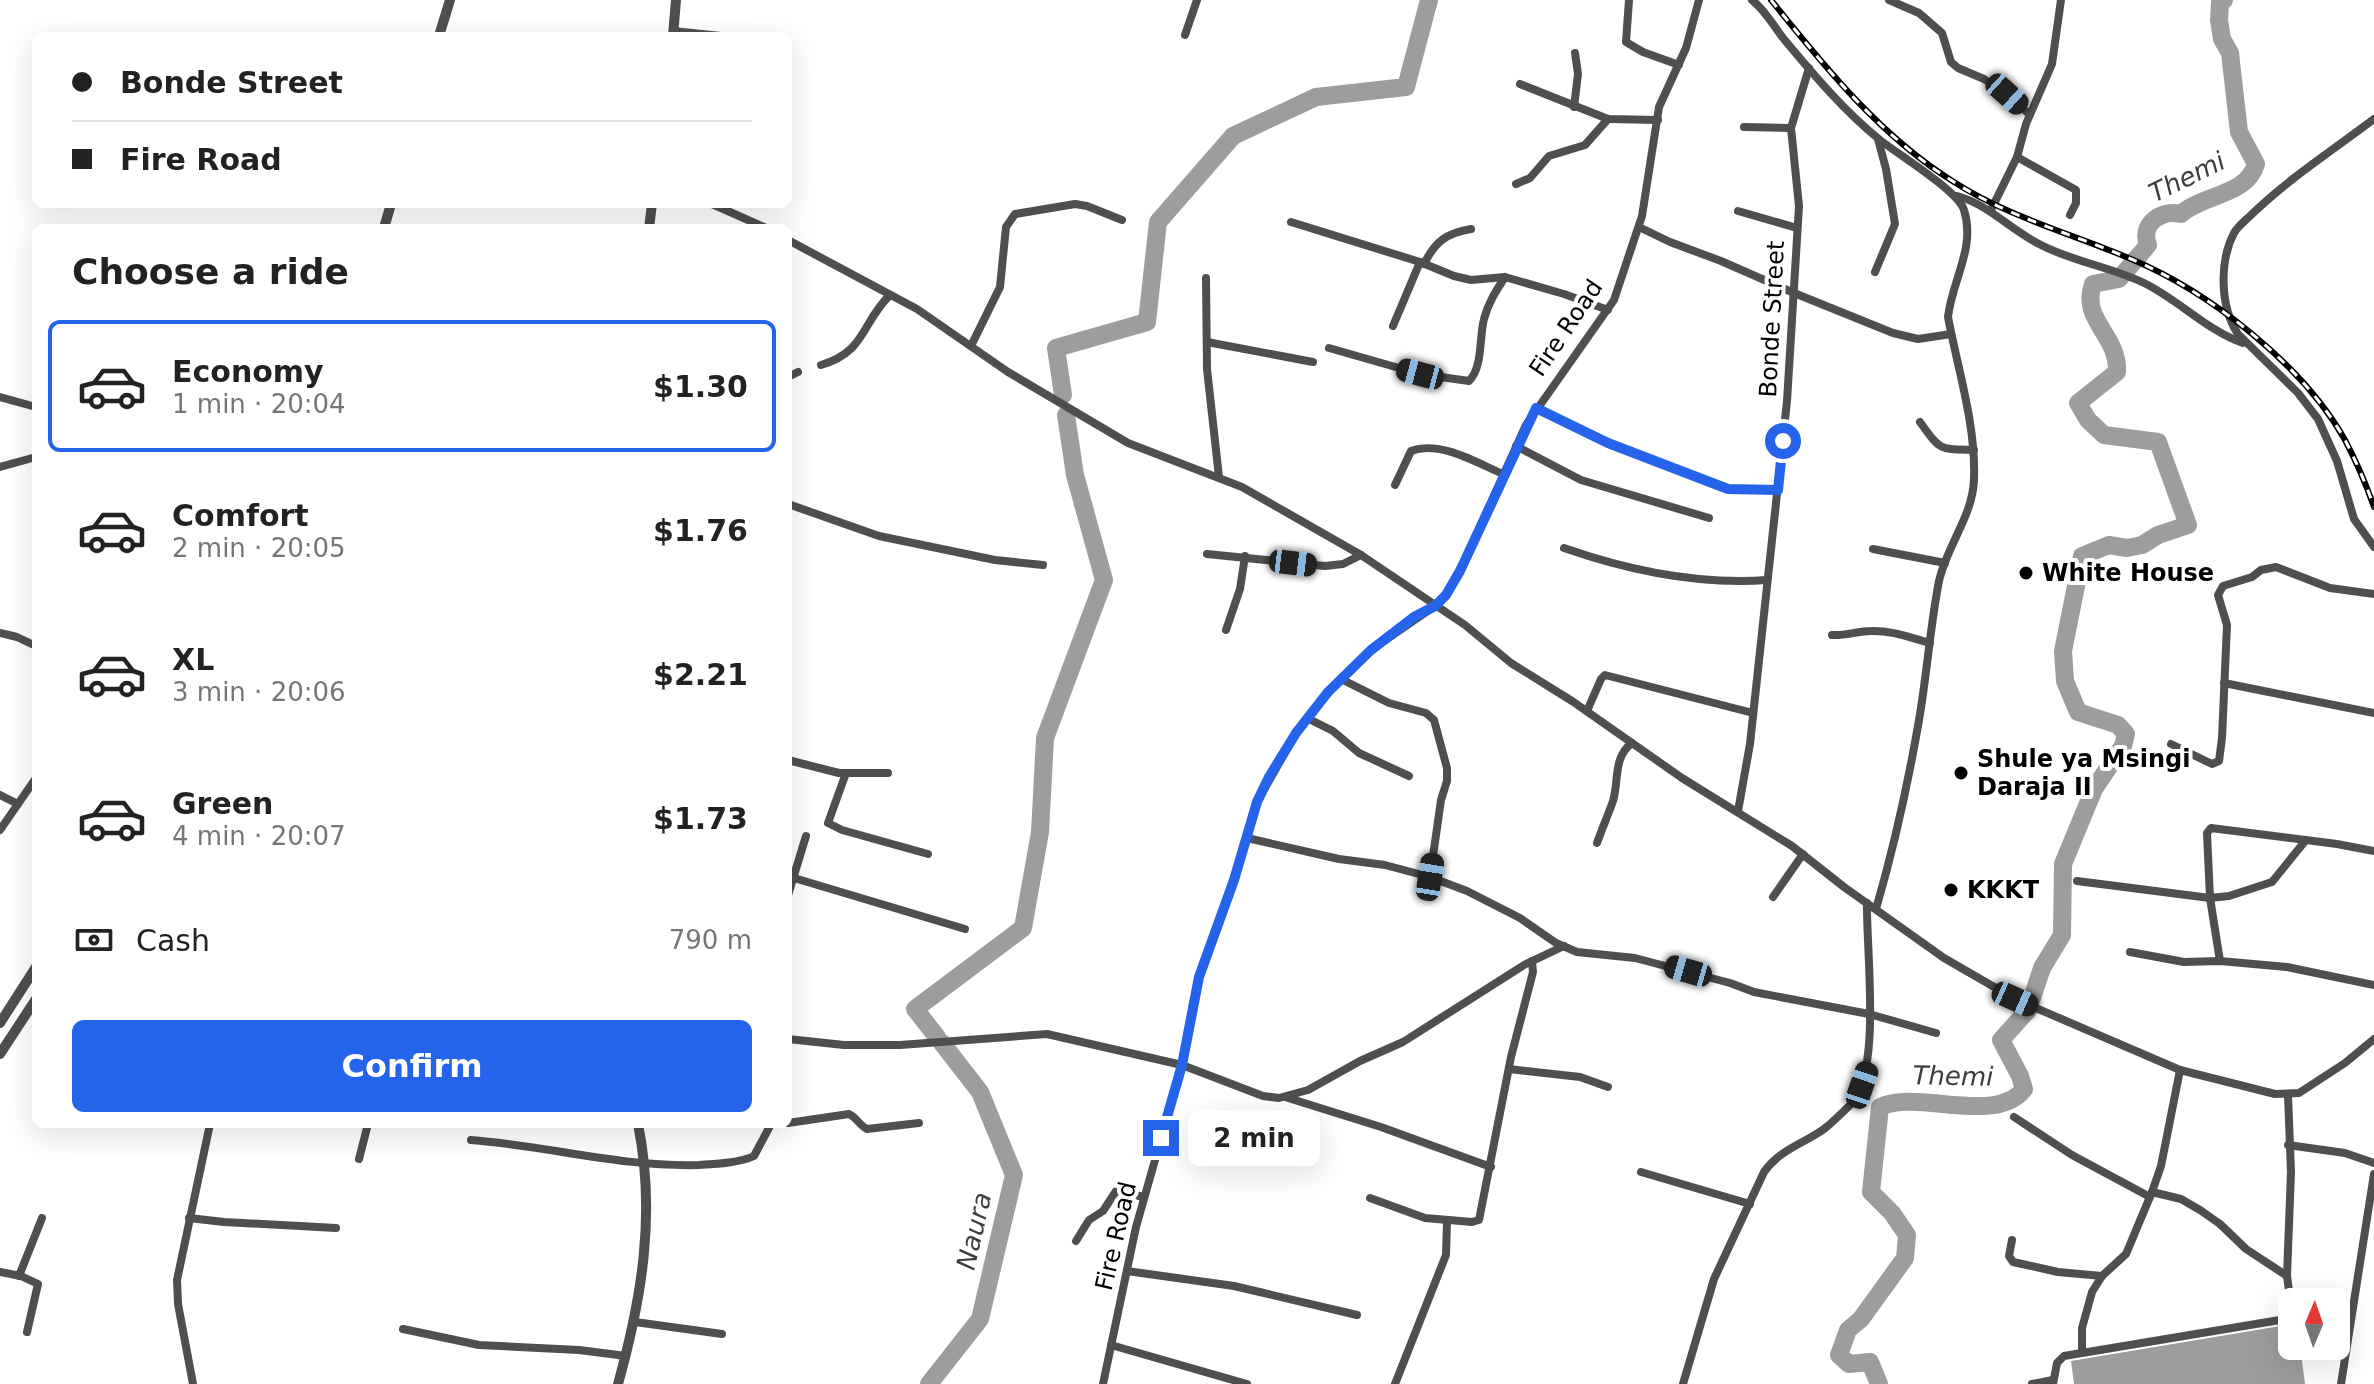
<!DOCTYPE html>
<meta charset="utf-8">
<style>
:root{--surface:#fff;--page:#f6f6f6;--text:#222;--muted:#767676;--line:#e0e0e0;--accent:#2563eb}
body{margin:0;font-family:"DejaVu Sans",sans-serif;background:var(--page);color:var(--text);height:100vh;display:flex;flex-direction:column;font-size:30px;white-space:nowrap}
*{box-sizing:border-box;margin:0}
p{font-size:26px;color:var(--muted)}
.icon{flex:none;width:44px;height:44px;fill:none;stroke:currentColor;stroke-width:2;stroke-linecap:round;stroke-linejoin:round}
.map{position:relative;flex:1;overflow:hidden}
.drawer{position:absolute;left:32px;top:224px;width:760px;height:904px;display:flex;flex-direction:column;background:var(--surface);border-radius:12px;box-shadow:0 8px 32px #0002}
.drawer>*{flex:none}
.top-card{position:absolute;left:32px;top:32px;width:760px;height:176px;border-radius:12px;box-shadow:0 8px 32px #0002;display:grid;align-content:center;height:176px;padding:0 40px;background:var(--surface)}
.needle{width:52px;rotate:2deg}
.controls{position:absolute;left:2278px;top:1288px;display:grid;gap:16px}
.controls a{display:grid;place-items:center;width:72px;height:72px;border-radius:12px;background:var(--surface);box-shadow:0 8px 32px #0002;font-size:40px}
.end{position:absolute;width:36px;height:36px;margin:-18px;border:10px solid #2563eb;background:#fff;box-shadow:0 0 0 4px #fff}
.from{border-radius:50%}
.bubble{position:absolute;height:56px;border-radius:12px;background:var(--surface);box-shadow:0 8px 32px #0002;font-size:26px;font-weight:700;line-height:56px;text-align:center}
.car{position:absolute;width:24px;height:48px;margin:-24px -12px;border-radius:10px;box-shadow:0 0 6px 2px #0007;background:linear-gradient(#222 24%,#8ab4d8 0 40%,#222 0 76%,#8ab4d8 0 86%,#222 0)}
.top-card b{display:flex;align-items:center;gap:28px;height:76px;font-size:30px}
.top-card b+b{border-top:2px solid var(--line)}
.top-card i{width:20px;height:20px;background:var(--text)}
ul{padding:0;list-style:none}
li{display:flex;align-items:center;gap:24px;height:132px;margin:0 16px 12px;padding:0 24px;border:4px solid transparent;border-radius:12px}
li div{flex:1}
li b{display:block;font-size:30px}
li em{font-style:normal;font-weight:700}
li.on{border-color:var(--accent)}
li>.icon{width:72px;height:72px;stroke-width:1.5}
h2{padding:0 40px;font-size:36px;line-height:96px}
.pay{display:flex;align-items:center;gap:20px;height:88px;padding:0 40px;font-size:30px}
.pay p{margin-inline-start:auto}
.primary-button{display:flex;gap:16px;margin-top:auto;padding:16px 40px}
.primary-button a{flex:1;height:92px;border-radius:12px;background:var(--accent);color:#fff;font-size:32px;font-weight:700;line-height:92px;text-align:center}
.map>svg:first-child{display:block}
</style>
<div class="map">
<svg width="2374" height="1384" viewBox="0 0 2374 1384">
<rect width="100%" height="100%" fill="#fff"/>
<polygon fill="#9d9d9d" points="2292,1324 2292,1346 2300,1346 2305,1384 2074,1384 2071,1361"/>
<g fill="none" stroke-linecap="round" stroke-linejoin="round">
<g stroke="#9d9d9d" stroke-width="18">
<polyline points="1063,395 1056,348 1147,322 1158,222 1233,136 1316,97 1406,87 1429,0"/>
<polyline points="937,1037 915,1009 1023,928 1040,832 1045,738 1104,580 1075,475 1066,415"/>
<polyline points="929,1384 980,1319 1014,1175 980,1092 942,1043"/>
<path d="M1879 1384 1870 1362 1849 1364 1839 1355 1848 1330 1861 1319 1905 1258 1907 1235 1892 1213 1871 1192 1880 1107C1917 1089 1996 1126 2024 1089L2020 1076 2001 1040 2028 1010 2042 968 2062 935 2063 864 2094 789 2123 746 2126 734 2118 725 2078 712 2065 681 2063 651 2082 556 2109 545 2127 548 2142 545 2158 535 2188 525 2158 442 2104 435 2088 420 2078 403 2117 372C2119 335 2080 320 2093 284L2119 279 2148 245C2140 224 2161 209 2181 214 2203 194 2247 196 2256 164L2239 132 2230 53 2222 39 2219 20 2220 3 2224 0"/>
</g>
<g stroke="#4f4f4f" stroke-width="8">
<polyline points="1629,0 1626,42 1643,52 1679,65"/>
<path d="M1752 0C1765 10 1773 25 1783 38 1813 74 1844 111 1880 140 1899 155 1958 191 1964 210 1976 248 1952 280 1948 317 1958 370 1976 425 1974 479 1973 516 1947 545 1939 581 1930 627 1927 674 1919 720 1908 784 1894 847 1876 909"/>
<polyline points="1889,0 1919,13 1942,33 1951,62 1958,68 1984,79 2007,94 2029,114"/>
<polyline points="673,31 721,36"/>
<polyline points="1185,35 1197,0"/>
<polyline points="1520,84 1608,119 1658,120"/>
<polyline points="1574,107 1578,74 1575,53"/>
<path d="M2374 119C2333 150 2288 179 2251 215 2246 220 2238 226 2234 233 2219 262 2220 307 2238 334L2298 393 2318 419 2337 461 2354 519 2374 547"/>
<polyline points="1744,127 1791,128"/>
<polyline points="2017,157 2076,190 2076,203 2070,215"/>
<polyline points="1516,184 1530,178 1549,156 1585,145 1608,119"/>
<path d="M1957 196C1990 205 2010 230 2041 245 2074 262 2111 267 2144 283 2179 300 2206 330 2243 343"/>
<polyline points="712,204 766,228"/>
<polyline points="1991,210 2017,157 2026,124 2052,64 2061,0"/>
<polyline points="1738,211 1797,228"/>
<polyline points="1291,222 1420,262 1454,276 1471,280 1505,277 1564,294 1608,310"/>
<polyline points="1639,227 1670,242 1721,261 1794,293 1893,333 1918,339 1951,334"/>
<polyline points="788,240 917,309 1008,372 1128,443 1242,487 1361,555 1465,625 1511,663 1572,701 1682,778 1792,846 1844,887 1944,958 2015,999 2180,1070 2275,1094 2299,1093 2345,1063 2374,1039"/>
<path d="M1424 264C1435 242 1446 233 1471 229"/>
<polyline points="1875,272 1895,224 1886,169 1878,139"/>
<polyline points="1206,278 1207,369 1219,477"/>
<polyline points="1393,326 1420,262"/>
<polyline points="1207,342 1313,362"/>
<polyline points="971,346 1000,287 1006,227 1015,214 1075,204 1087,206 1122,220"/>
<path d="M1329 348 1420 374 1469 381C1483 367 1479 338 1484 319 1488 303 1496 291 1505 277"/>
<path d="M821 365C866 352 861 323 890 295"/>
<polyline points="788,377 798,372"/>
<polyline points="0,397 36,407"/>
<polyline points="1536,408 1608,443 1728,489 1778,490"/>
<path d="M1920 422C1941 451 1938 449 1974 450"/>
<polyline points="1516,446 1581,480 1709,518"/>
<polyline points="0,467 36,457"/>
<path d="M1395 485 1411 451C1440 440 1477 463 1503 474"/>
<polyline points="788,504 879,536 995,560 1043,565"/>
<path d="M1564 548C1630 571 1697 585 1767 580"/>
<polyline points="1873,549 1945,563"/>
<polyline points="1207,554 1325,566 1343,564 1361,555"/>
<polyline points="1226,630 1240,589 1245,556"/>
<polyline points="0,633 17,637 36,646"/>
<path d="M1832 635C1846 636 1857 631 1871 631 1891 630 1911 638 1930 643"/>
<polyline points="1341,679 1389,703 1426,713 1434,720 1447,768 1447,781 1441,800 1430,877"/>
<polyline points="2224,683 2374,713"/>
<polyline points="1587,711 1601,679 1605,675 1753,713"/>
<polyline points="1307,718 1333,731 1359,753 1409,776"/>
<polyline points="2171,744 2212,764 2219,761 2222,738 2227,625 2218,595 2223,586 2252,577 2261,570 2276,567 2330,588 2374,594"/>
<polyline points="788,760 839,773 888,773"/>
<polyline points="846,773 828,823 842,830 928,854"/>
<polyline points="0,795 18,804"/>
<polyline points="1738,811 1750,744 1787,401 1799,206 1791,128 1809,68"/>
<polyline points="0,830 36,778"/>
<polyline points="1247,838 1339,859 1385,865 1430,877 1467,891 1520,918 1556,943 1577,952 1635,958 1730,983 1754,992 1869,1014 1936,1033"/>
<path d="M1597 843C1602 829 1608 815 1613 801 1619 781 1613 757 1632 743"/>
<polyline points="794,878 965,929"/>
<polyline points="2077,881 2210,898 2229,896 2272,882 2306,840"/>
<polyline points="788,895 806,836"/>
<polyline points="1773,897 1803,854"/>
<polyline points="2130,952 2184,962 2220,961 2287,967 2374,985"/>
<polyline points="2220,961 2210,898 2207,833 2211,828 2337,844 2374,851"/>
<polyline points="788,1039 844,1045 900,1045 1047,1034 1182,1065 1263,1096 1279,1098 1308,1090 1360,1061 1403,1042 1524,965 1564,946"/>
<polyline points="1509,1069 1580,1077 1608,1087"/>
<polyline points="2288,1095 2291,1172 2287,1276 2292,1313"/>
<polyline points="1285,1097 1381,1127 1491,1167"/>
<polyline points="2014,1117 2072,1155 2150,1197"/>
<path d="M788 1123 849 1114C857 1118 860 1126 867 1129L919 1123"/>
<path d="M471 1140C550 1146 618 1167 699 1165 716 1164 739 1163 754 1156L771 1124"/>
<polyline points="2288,1145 2345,1153 2374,1163"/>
<polyline points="359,1159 368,1124"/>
<polyline points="1641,1172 1750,1204"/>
<polyline points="2152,1192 2181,1199 2200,1210 2220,1224 2246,1249 2287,1276"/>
<polyline points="1370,1198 1425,1218 1472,1222 1479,1220 1511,1057 1533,972 1532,961"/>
<polyline points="189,1218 224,1222 336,1228"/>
<polyline points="2012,1240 2009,1256 2013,1262 2058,1272 2102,1276"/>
<polyline points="1076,1241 1089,1220 1103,1211 1116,1191 1144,1197"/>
<polyline points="1127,1271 1234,1286 1357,1315"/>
<polyline points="0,1272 21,1276 38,1284 27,1332"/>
<polyline points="19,1276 42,1218"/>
<polyline points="2336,1312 2351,1310"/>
<polyline points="635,1322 722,1334"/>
<polyline points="403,1329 479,1345 579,1350 626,1356"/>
<polyline points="1111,1345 1247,1384"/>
<polyline points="2082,1352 2082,1328 2092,1292 2102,1276 2126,1254 2152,1192 2161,1166 2180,1070"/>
<polyline points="193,1384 178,1304 177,1280 210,1124"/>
<polyline points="1103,1384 1136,1227 1182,1065 1199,977 1234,880 1257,802 1296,733 1328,692 1371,650 1435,606 1446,595 1466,558 1526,425 1614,300 1642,216 1659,107 1686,48 1699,0"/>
<polyline points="1395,1384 1446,1255 1447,1221"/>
<path d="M1683 1384 1714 1279 1764 1172C1779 1150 1803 1144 1824 1129 1833 1122 1843 1112 1851 1104 1882 1071 1866 950 1867 903"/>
<polyline points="2032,1384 2053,1380"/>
<polyline points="2053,1384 2057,1363 2064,1356 2292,1318"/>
<polyline points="2341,1384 2374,1174"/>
</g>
<g stroke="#4f4f4f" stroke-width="10">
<polyline points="439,36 450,0"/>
<polyline points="673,36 676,0"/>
<polyline points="384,228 391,204"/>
<polyline points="649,228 652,204"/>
<polyline points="0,1023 36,967"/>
<polyline points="0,1054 36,999"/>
<path d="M618 1384C642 1298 656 1213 638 1124"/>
</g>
<defs>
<path id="rail" d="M1771 0C1825 67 1880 136 1954 182 2008 217 2073 234 2131 259 2210 292 2303 365 2345 440 2356 461 2366 484 2374 507"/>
</defs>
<use href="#rail" stroke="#000" stroke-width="6"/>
<use href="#rail" stroke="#fff" stroke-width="3" stroke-dasharray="9" stroke-linecap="butt"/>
</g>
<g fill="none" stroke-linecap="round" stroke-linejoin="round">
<polyline stroke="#2563eb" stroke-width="10" points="1161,1138 1182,1065 1199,977 1234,880 1257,802 1269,777 1296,733 1328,692 1371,650 1414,617 1435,606 1446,595 1460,571 1536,408 1608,443 1728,489 1778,490 1783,441"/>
</g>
<g fill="#000" stroke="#fff" stroke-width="3">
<circle cx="2026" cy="573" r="8"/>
<circle cx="1961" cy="773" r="8"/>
<circle cx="1951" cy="890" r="8"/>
</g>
<g text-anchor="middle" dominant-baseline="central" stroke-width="8" stroke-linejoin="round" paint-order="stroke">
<g font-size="24" fill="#000" stroke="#fff">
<text transform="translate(1772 319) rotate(-87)">Bonde Street</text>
<text transform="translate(1566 328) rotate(-56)">Fire Road</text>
<text transform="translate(1116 1236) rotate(-77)">Fire Road</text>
</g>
<g font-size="24" font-weight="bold" fill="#000" stroke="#fff" text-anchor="start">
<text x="2042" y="573">White House</text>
<text x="1977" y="759">Shule ya Msingi<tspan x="1977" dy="28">Daraja II</tspan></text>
<text x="1967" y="890">KKKT</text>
</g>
<g font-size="26" font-style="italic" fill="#3e3e3e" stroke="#fff">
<text transform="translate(2187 177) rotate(-26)">Themi</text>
<text transform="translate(1953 1076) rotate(1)">Themi</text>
<text transform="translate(974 1231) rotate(-77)">Naura</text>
</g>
</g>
</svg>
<div class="controls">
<a><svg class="needle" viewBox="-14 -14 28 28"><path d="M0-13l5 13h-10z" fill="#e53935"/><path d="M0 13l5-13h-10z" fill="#767676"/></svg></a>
</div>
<i class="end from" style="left:1783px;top:441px"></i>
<i class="end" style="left:1161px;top:1138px"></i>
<div class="bubble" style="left:1188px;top:1110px;width:132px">2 min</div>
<i class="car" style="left:2007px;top:94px;rotate:132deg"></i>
<i class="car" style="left:1420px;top:374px;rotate:285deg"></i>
<i class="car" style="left:1293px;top:563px;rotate:97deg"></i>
<i class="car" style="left:1430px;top:877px;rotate:9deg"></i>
<i class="car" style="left:1688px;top:971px;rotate:286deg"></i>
<i class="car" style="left:2015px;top:999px;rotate:114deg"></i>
<i class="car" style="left:1862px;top:1085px;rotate:19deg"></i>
<div class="top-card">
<b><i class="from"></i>Bonde Street</b>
<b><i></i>Fire Road</b>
</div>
<section class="drawer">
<h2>Choose a ride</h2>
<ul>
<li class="on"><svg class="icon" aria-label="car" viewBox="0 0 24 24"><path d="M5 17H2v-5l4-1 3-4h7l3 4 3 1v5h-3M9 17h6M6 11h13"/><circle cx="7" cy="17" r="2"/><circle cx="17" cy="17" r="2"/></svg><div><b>Economy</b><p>1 min · 20:04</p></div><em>$1.30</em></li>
<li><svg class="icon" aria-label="car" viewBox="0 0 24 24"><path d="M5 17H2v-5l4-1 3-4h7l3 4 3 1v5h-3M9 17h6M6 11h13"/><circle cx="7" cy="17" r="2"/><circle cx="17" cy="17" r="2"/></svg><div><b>Comfort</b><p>2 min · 20:05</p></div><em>$1.76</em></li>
<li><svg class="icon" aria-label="car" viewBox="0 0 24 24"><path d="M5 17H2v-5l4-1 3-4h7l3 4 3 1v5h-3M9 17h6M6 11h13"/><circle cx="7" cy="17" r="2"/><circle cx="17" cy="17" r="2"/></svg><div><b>XL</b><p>3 min · 20:06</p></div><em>$2.21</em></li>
<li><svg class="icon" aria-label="car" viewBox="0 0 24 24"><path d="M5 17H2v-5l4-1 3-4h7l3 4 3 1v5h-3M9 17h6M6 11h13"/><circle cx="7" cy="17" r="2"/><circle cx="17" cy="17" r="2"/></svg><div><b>Green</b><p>4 min · 20:07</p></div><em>$1.73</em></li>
</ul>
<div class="pay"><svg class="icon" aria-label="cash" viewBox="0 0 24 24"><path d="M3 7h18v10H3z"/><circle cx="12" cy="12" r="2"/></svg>Cash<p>790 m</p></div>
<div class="primary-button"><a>Confirm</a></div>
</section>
</div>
